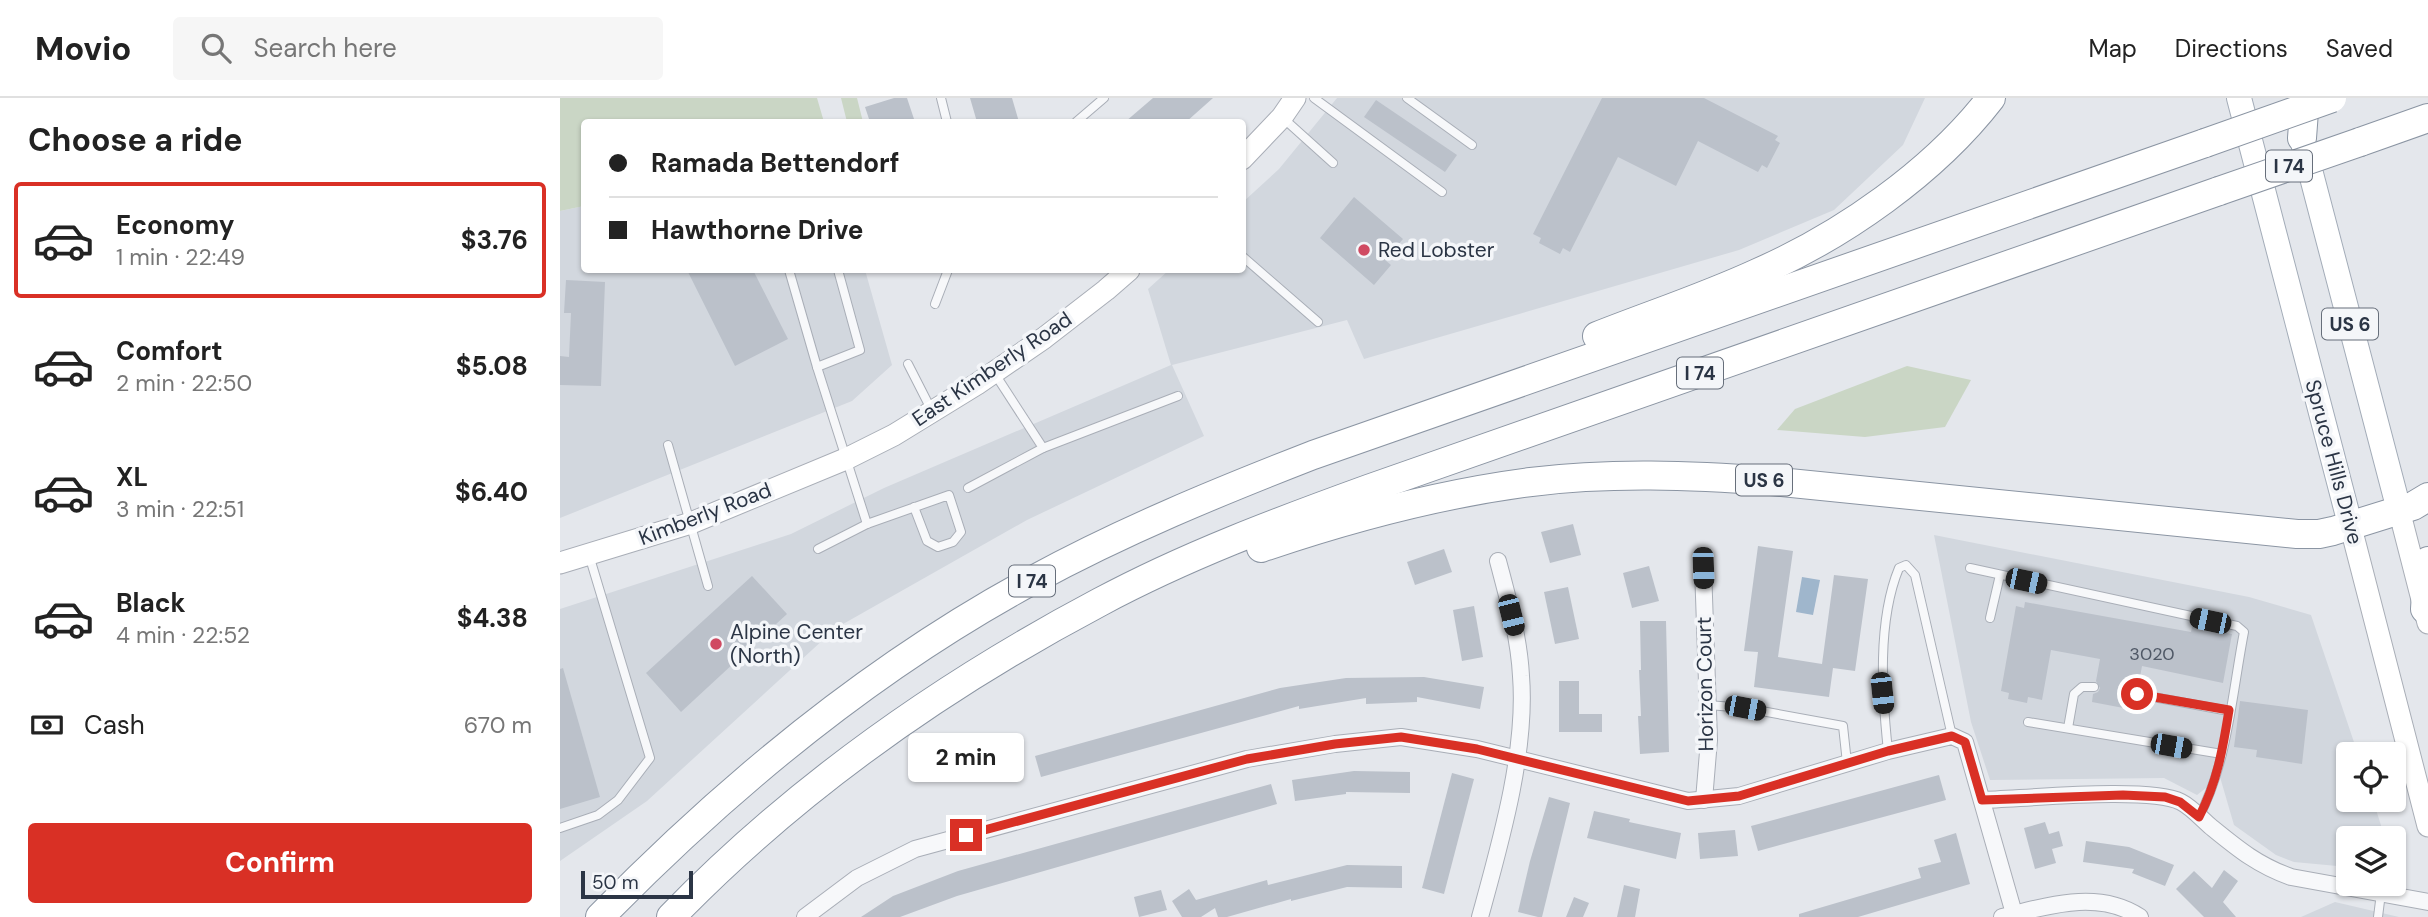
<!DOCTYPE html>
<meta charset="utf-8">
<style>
:root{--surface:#fff;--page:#f6f6f6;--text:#222;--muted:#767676;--line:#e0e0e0;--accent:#d93025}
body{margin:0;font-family:"DM Sans",sans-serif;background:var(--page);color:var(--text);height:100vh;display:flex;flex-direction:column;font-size:26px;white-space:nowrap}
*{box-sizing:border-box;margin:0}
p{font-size:23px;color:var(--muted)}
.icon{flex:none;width:38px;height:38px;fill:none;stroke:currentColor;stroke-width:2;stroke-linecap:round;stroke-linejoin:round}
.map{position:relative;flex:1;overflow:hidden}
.panel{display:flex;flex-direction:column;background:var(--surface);width:560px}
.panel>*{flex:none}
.top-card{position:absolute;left:21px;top:21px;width:665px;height:154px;border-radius:7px;box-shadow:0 2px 5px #0004;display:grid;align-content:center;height:154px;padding:0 28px;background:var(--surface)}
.tools{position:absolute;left:1776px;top:644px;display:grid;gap:14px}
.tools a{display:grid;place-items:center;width:70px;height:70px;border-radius:7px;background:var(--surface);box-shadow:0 2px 5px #0004;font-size:35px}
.scale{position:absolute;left:21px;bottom:18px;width:112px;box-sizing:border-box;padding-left:7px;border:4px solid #2b3545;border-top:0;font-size:19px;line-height:24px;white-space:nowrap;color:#2b3545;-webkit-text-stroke:5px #f4f6f9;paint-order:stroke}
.end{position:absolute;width:32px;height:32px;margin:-16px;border:9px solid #d93025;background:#fff;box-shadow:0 0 0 4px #fff}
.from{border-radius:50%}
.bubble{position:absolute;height:49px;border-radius:7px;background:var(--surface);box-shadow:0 2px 5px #0004;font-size:23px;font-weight:700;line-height:49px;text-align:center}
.car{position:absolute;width:21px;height:42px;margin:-21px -10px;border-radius:9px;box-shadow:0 0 5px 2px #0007;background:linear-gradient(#222 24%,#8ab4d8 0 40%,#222 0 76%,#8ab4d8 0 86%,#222 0)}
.top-card b{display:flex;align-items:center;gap:24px;height:66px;font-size:26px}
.top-card b+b{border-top:2px solid var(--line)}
.top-card i{width:18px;height:18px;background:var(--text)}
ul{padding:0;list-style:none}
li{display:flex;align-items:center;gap:21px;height:116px;margin:0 14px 10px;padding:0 14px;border:4px solid transparent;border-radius:7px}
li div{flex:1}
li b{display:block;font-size:26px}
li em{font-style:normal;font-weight:700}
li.on{border-color:var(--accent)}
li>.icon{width:63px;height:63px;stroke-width:1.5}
h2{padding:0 28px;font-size:32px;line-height:84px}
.pay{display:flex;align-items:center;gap:18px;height:77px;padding:0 28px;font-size:26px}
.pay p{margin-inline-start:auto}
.button{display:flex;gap:14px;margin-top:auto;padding:14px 28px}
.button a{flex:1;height:80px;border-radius:7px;background:var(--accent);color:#fff;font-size:28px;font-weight:700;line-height:80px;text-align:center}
header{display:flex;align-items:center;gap:42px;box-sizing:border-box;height:98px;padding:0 35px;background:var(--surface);border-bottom:2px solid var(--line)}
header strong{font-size:33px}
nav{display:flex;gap:38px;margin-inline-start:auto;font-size:24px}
.search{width:490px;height:63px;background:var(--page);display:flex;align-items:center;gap:18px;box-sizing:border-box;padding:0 24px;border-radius:7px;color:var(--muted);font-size:26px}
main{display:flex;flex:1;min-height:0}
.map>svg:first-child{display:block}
</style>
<header>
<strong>Movio</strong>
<div class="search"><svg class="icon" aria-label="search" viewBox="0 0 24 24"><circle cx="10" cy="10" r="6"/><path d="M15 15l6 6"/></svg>Search here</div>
<nav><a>Map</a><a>Directions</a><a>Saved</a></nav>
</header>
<main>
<section class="panel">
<h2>Choose a ride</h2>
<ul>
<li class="on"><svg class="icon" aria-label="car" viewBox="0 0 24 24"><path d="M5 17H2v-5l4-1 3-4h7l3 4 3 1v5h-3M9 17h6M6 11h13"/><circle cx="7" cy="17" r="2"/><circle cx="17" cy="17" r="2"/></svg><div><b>Economy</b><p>1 min · 22:49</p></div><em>$3.76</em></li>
<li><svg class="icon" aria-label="car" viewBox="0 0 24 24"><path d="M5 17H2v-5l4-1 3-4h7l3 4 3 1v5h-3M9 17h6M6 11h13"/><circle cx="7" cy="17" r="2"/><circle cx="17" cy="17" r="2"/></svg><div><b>Comfort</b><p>2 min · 22:50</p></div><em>$5.08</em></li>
<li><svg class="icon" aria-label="car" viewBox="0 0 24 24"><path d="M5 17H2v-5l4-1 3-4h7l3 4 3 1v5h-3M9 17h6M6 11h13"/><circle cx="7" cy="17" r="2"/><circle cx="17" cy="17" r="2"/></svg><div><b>XL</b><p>3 min · 22:51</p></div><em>$6.40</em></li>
<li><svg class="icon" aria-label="car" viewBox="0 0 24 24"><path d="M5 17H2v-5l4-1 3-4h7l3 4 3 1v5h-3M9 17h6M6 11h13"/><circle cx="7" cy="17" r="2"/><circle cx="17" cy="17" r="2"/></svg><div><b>Black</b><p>4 min · 22:52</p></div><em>$4.38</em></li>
</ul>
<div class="pay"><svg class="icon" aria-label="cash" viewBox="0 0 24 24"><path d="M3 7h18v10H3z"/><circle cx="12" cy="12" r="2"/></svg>Cash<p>670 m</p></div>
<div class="button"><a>Confirm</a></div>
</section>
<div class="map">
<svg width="1868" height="819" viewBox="0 0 1868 819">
<rect width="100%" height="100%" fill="#e4e7ec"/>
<g fill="#d2d7de">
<polygon points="777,0 1365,0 1343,47 1274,112 1179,152 804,261 787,222 612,267 644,338 467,422 276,530 87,703 0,763 0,511 231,436 324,390 611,267 588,191 609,172 682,172 683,104 719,71"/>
<polygon points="24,108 24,172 305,172 332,267 292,303 0,420 0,113"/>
<polygon points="1374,437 1689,499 1751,517 1798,656 1788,656 1788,702 1813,702 1825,740 1788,740 1788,769 1734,764 1716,757 1674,727 1660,679 1637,697 1604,680 1430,682 1411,624"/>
<polygon points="1775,804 1839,819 1741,819"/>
</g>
<g fill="#cad6c5">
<polygon points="0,0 257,0 264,24 24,24 24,108 0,113"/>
<polygon points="281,0 297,0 303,24 287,24"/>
<polygon points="1347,268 1411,282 1385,329 1305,339 1217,332 1235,311"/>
</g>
<polygon fill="#9fb6cc" points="1242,479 1260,482 1253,517 1236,514"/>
<g fill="#bbc1ca">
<polygon points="334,0 347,0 355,24 310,24 305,9"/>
<polygon points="410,0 452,0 459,24 417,24"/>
<polygon points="593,0 653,0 626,24 565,24"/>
<polygon points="1042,0 1144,0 1218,38 1215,42 1220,45 1207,70 1202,67 1198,74 1138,43 1116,88 1058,59 1010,154 1003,150 1000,156 979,145 981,140 973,136"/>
<polygon points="816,2 897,57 885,74 804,19"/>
<polygon points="794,99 843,141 825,162 831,167 814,187 760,140"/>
<polygon points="127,172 193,172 228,241 175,268"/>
<polygon points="6,182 45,184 41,288 0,287 0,258 9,259 11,215 4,215"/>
<polygon points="1013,426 1021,457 990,465 981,434"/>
<polygon points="1198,448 1233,453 1218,559 1262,566 1274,477 1308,481 1295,573 1273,570 1269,599 1194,589 1198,554 1184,553"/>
<polygon points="884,451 892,474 855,487 847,464"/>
<polygon points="1089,468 1099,503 1072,510 1063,475"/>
<polygon points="192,478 227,516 121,614 86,575"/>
<polygon points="1008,489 1019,541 995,546 984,494"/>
<polygon points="1465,504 1631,534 1632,529 1672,536 1663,585 1582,568 1578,590 1573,591 1571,595 1576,602 1574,612 1532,604 1533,596 1538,594 1540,590 1536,583 1540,561 1491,552 1482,602 1468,599 1467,605 1448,601 1449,595 1441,593 1456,508 1464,510"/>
<polygon points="914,508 923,559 902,563 893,512"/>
<polygon points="1080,523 1106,523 1109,654 1080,656 1078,618 1081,618 1079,572 1081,572"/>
<polygon points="3,570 40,699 0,711 0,571"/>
<polygon points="864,579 924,589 920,611 857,599 857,604 806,606 806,600 739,611 739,608 481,679 475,658 720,590 786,580"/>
<polygon points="999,583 1019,583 1019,616 1042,616 1042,634 999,634"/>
<polygon points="1680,603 1748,612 1742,666 1696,659 1697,652 1674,649"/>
<polygon points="794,673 850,674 850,695 786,694 786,696 735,703 732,682"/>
<polygon points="892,675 914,681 884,796 862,790"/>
<polygon points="1379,677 1386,702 1198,753 1191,728"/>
<polygon points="711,686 717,706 397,798 340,819 301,819 333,798 398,773"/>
<polygon points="989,699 1010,705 982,819 978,819 958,814 970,763"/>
<polygon points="1034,713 1070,721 1069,724 1121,735 1116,761 1027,740"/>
<polygon points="1485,724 1489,736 1499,733 1503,748 1492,751 1496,765 1475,771 1464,730"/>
<polygon points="1175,732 1178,758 1140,761 1138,735"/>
<polygon points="1396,735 1410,786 1298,819 1239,819 1239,816 1361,780 1358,770 1381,764 1374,742"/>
<polygon points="1526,743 1569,749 1614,767 1605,788 1572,775 1574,771 1523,764"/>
<polygon points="787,767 842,768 842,790 787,789 731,803 731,801 667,819 658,819 655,810 641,819 622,819 612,803 629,791 636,802 707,782 708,787"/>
<polygon points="1664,772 1678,783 1663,804 1676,819 1644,819 1616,791 1634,773 1652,790"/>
<polygon points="1064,787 1080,791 1075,819 1057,819"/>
<polygon points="601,792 607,812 579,819 574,799"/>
<polygon points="1014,799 1029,805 1023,819 1006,819"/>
</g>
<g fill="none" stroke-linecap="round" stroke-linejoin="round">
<defs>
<g id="service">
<polyline points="381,0 387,24"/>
<polyline points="754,0 882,94"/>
<polyline points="847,0 912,47"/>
<polyline points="723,20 773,65"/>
<polyline points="516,24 544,0"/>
<polyline points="682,158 758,224"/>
<polyline points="229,172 257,269 300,252 278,172"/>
<polyline points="375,206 388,172"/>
<polyline points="348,266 372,313"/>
<polyline points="257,269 307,426"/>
<polyline points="435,276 483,350"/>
<polyline points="108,347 148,488"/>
<polyline points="408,390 483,350 618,298"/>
<polyline points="258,451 307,426 389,397 401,434 393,444 378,449 367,443 354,409"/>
<path d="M1410 470 1677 528 1684 534C1672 596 1668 663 1639 719"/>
<polyline points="1430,520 1440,477"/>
<polyline points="1577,596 1669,613"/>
<polyline points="1148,607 1185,610 1283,628 1287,665"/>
<polyline points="1468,624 1662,656"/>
<polyline points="1508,630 1514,596 1522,589 1534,589"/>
<path d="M1328 653C1322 597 1317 523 1339 470L1346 467 1355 477 1392 638"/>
<polyline points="0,730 38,717 58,702 90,660 29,457"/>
<polyline points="1818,819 1821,795"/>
</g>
<g id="minor">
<polyline points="1143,470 1149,642 1144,702"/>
<path d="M1422 702C1462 701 1590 688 1621 704 1631 709 1641 720 1650 728 1677 750 1697 767 1731 779L1868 804"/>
<polyline points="245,819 297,780 355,751 687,661 775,646 841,639 917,651 1128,703 1179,698 1328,653 1392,638 1405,644 1455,819"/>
<path d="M920 819C940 746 967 654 961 578 959 539 948 501 938 463"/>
<path d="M1442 819C1487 808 1538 791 1580 819"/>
</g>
<g id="secondary">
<polyline points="682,61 722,19 735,0"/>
<polyline points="1839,412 1868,525"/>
<polyline points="1790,426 1868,728"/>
<polyline points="0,465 131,425 288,360 334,337 417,286 484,240 546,192 569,172"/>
</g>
<g id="primary">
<polyline points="1679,0 1790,426"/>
<polyline points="1743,45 1839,412"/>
</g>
<g id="motorway">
<polyline points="1742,40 1745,0"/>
<polyline points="1800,44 1868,20"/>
<path d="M1037 238C1090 217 1145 199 1197 175 1282 138 1374 74 1431 0"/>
<path d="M701 450C789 420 878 396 971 384 1050 374 1131 377 1211 383L1737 436H1759L1773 433 1853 408 1868 399"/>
<polyline points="1865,511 1868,463"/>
<path d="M40 819C168 688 312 569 473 482 563 433 658 394 753 357L1645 45"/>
<path d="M111 819C235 691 383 587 540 504 626 458 717 424 808 391L1659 93"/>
</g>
</defs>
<use href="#service" stroke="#a9aeb7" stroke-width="10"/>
<use href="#minor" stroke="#a9aeb7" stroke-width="18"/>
<use href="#secondary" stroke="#a9aeb7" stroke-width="23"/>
<use href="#primary" stroke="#a3acb8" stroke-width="26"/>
<use href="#motorway" stroke="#8b95a3" stroke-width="30"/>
<use href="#service" stroke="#f7f8fa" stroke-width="8"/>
<use href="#minor" stroke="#f7f8fa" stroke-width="16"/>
<use href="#secondary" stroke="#fff" stroke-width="21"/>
<use href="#primary" stroke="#fff" stroke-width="24"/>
<use href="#motorway" stroke="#fff" stroke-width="28"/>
<defs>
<g id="motorway-bridge">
<polyline points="1645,45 1772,0"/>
<polyline points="1659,93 1800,44"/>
</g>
</defs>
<use href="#motorway-bridge" stroke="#8b95a3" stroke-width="30" stroke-linecap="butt"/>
<use href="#motorway-bridge" stroke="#fff" stroke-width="28"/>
</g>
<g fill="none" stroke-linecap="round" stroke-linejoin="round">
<path stroke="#d93025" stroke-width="9" d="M406 737 687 661 775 646 841 639 917 651 1128 703 1179 698 1328 653 1392 638 1405 644 1422 702 1563 697 1605 699 1620 704 1639 719C1657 685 1663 650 1669 612L1577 596"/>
</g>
<g fill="#d04a62" stroke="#f4f6f9" stroke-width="2.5">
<circle cx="804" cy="152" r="7"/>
<circle cx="156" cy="546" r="7"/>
</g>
<g text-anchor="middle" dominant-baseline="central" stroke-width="7" stroke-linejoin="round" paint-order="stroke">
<g font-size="18" fill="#4f5866">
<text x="1592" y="556">3020</text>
</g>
<g fill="#f4f6f9" stroke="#676f7b" stroke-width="2">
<rect x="1706" y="52.5" width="46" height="31" rx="5"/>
<rect x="1762" y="210.5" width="56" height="31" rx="5"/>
<rect x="1117" y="259.5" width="46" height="31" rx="5"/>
<rect x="1176" y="366.5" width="56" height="31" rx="5"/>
<rect x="449" y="467.5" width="46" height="31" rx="5"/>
</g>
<g font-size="19" font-weight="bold" fill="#2b3545">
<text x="1729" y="68">I 74</text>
<text x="1790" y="226">US 6</text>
<text x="1140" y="275">I 74</text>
<text x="1204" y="382">US 6</text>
<text x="472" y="483">I 74</text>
</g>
<g font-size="21" fill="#2b3545" stroke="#f4f6f9" text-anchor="start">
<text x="818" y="152">Red Lobster</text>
<text x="170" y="534">Alpine Center<tspan x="170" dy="24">(North)</tspan></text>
</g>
<g font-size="21" fill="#2b3545" stroke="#f4f6f9">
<text transform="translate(432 271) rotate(-34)">East Kimberly Road</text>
<text transform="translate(1774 364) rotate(75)">Spruce Hills Drive</text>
<text transform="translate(145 416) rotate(-21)">Kimberly Road</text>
<text transform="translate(1145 586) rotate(-91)">Horizon Court</text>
</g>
</g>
</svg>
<div class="tools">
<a><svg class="icon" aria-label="locate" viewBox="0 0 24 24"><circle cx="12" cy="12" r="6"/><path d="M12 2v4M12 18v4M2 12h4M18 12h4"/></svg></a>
<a><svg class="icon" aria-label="layers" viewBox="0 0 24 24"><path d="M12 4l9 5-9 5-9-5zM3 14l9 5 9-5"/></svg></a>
</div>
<div class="scale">50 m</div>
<i class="end from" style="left:1577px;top:596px"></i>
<i class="end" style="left:406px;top:737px"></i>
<div class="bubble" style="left:348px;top:635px;width:116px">2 min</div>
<i class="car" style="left:1143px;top:470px;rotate:178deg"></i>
<i class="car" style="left:1466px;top:483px;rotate:102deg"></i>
<i class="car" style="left:951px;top:517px;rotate:166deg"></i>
<i class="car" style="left:1650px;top:523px;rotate:282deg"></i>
<i class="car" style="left:1322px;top:595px;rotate:174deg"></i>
<i class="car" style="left:1185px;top:610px;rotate:101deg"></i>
<i class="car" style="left:1611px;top:648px;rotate:100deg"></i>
<div class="top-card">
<b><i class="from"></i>Ramada Bettendorf</b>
<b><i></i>Hawthorne Drive</b>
</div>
</div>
</main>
